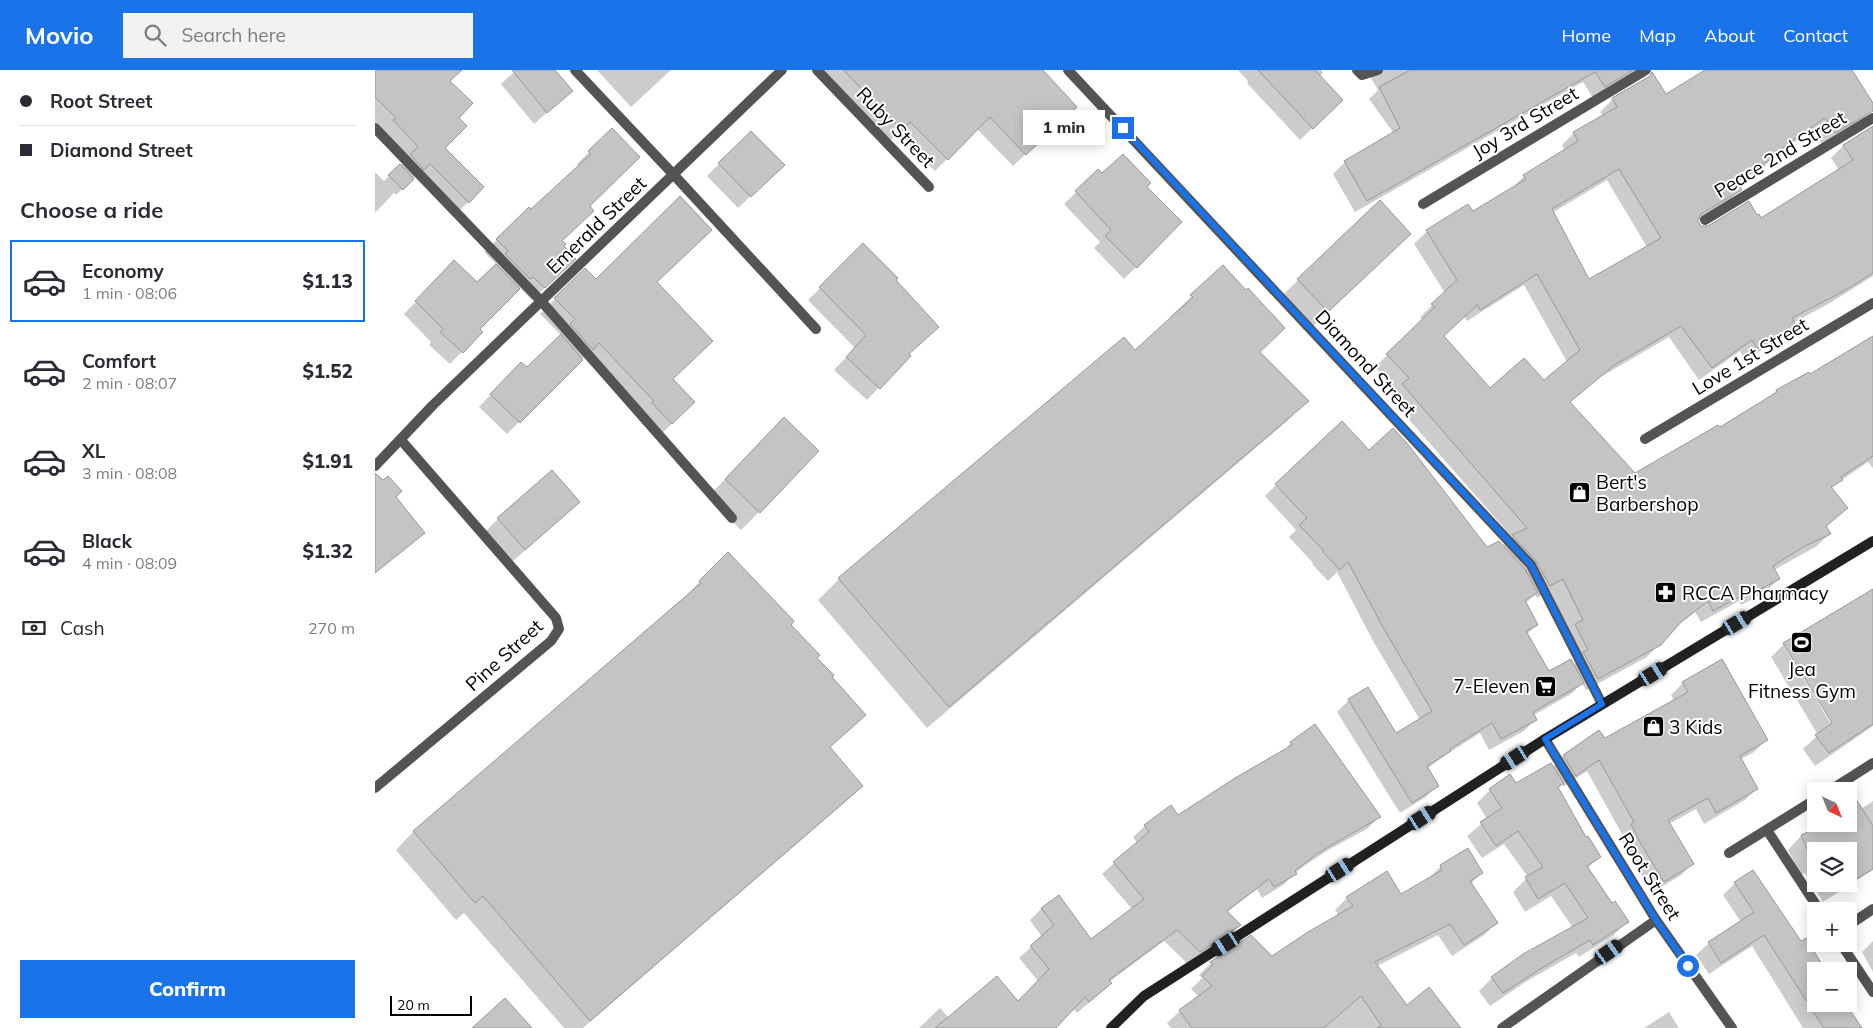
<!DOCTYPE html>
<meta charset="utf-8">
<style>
:root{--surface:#fff;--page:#f2f2f3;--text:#2b2b33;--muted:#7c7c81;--line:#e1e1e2;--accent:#1a73e8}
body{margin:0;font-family:Mulish,sans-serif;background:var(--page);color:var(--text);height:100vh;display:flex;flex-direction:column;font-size:19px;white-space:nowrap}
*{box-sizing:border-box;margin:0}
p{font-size:16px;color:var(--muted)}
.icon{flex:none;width:28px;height:28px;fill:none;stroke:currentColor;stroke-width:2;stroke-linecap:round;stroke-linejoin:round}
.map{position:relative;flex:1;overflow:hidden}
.panel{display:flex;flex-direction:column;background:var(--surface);width:375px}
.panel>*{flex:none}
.guide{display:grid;align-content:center;height:110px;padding:0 20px;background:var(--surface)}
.needle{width:32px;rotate:137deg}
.tools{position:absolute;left:1432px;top:712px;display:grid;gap:10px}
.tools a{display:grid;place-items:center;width:50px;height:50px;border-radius:0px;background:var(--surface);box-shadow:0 2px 12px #0003;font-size:25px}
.scale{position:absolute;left:15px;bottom:12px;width:82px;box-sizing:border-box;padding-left:5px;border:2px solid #000;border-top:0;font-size:14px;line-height:18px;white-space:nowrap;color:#000;-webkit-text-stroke:4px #fff;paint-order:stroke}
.end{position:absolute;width:22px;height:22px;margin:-11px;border:6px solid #1a73e8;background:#fff;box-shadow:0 0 0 2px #fff}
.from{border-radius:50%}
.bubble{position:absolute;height:35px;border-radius:0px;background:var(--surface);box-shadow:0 2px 12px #0003;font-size:16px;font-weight:800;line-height:35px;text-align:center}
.car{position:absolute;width:15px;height:30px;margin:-15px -8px;border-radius:6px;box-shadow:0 0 4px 1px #0007;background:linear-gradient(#222 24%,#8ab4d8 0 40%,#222 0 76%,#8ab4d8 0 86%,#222 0)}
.guide b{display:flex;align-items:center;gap:18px;height:48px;font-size:19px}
.guide b+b{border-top:1px solid var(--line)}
.guide i{width:12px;height:12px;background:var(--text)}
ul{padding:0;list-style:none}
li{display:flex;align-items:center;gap:15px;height:82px;margin:0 10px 8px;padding:0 10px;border:2px solid transparent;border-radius:0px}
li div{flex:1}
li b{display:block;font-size:19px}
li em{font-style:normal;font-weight:800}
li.selected{border-color:var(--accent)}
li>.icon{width:45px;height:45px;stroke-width:1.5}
h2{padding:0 20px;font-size:22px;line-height:60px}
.pay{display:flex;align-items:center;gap:12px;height:55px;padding:0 20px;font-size:19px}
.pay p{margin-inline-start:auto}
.primary-button{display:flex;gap:10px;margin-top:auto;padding:10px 20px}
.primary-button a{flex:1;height:58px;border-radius:0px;background:var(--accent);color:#fff;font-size:20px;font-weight:800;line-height:58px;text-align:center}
header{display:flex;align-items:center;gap:30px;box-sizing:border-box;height:70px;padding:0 25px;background:var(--accent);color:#fff}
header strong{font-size:24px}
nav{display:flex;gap:28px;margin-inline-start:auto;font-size:18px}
.search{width:350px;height:45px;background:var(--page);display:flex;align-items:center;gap:12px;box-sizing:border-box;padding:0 18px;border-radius:0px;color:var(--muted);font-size:19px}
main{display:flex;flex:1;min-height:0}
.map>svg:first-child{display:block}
</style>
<header>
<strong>Movio</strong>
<div class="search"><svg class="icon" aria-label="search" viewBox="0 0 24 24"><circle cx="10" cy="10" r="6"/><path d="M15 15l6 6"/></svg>Search here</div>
<nav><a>Home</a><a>Map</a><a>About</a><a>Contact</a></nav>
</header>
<main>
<section class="panel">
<div class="guide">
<b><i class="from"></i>Root Street</b>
<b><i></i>Diamond Street</b>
</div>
<h2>Choose a ride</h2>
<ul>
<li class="selected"><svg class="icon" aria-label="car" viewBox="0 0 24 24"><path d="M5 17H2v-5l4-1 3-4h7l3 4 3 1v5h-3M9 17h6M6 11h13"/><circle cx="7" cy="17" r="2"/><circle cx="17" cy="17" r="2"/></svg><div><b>Economy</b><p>1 min · 08:06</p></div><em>$1.13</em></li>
<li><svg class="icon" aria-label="car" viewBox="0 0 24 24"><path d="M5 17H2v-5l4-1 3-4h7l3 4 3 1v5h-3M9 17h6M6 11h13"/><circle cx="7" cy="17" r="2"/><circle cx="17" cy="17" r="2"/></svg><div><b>Comfort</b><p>2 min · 08:07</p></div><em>$1.52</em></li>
<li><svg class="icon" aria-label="car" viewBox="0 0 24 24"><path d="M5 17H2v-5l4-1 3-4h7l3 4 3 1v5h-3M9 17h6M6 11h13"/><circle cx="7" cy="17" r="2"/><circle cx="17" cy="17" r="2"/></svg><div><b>XL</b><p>3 min · 08:08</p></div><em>$1.91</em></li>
<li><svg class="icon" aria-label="car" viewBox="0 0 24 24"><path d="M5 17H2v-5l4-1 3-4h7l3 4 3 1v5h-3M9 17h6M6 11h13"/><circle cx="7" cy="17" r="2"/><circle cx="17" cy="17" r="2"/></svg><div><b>Black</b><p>4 min · 08:09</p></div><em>$1.32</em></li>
</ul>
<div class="pay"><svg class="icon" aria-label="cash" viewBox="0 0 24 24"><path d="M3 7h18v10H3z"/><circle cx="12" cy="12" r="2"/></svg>Cash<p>270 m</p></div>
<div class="primary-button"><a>Confirm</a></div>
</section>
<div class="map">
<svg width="1498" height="958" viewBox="0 0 1498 958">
<rect width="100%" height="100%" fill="#fff"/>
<g fill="#0003" fill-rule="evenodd">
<polygon points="0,0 83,0 73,11 82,48 68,78 108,117 81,144 42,105 21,125 19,123 0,143 0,102 9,111 32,89 0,57"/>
<polygon points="141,0 179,0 196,21 159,54 126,14"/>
<polygon points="222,0 296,0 256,37"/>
<polygon points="445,0 666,0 688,49 638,96 602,59 560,101 522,63 514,72"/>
<polygon points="863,0 946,0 948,3 944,7 967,30 925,70 872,13 873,11"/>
<polygon points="991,0 1264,0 1218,28 1208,12 980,142 958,104 970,92 1010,69 1023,69 994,29 1003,20"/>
<path d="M1332 0H1476L1496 41 1484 53 1447 75 1437 60 1402 84 1390 96 1362 113 1365 119 1353 132 1322 151 1323 155 1329 158 1382 147 1385 149 1464 100 1456 88 1468 76 1498 57V206L1455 233 1418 253 1420 255 1407 268 1370 290 1365 281 1324 310 1294 267 1224 308 1194 333 1260 405 1344 359 1394 329 1401 321 1433 304 1434 306 1498 267V398L1493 392 1464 412 1456 419 1472 437 1451 457 1454 464 1442 476 1399 500 1403 509 1391 522 1366 535 1364 531 1326 552 1320 542 1297 560 1272 587 1211 620 1207 613 1196 624 1159 645 1161 649 1149 661 1114 680 1105 663 1069 686 1052 699 1062 715 1051 727 1025 743 962 642 974 630 992 618 1021 664 1045 650 998 571 962 502 953 511 937 494 938 493 914 467 921 460 890 426 901 415 994 382 1111 478 1127 476 1137 467 1015 328 1023 321 1000 297 1048 250 1045 247 1070 223 1039 174 1052 161 1093 135 1097 143 1137 118 1149 106 1190 81 1187 75 1199 63 1228 46 1225 42 1238 29 1291 25ZM1232 110 1272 177 1213 210 1177 143ZM1149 215 1192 292 1169 312 1115 320 1067 267 1089 246 1092 251ZM1175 521 1195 561 1189 567 1201 592 1198 595 1173 603 1151 565 1162 555 1151 533 1160 524 1162 528Z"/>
<polygon points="237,59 213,136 186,171 187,201 157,230 145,218 103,259 106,262 75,294 54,275 56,272 29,244 79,192 102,214 121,194 109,182 154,139 156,141 204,96 202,94"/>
<polygon points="376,62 408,95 363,138 332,106"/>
<polygon points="723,101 727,105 771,117 806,152 749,209 719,178 725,172 689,134"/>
<polygon points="488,175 520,210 534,286 492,330 459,300 480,278 433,230"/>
<polygon points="1016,182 935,259 905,228 923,210"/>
<polygon points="848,197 884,282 932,331 911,352 552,658 443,530 464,509 760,281 796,248 795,247"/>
<polygon points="221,211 281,213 304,347 282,368 265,347 209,287 132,364 104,337 146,293 152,299 186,265 165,244 180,229"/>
<polygon points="391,366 384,442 366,460 333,427"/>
<polygon points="191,444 138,491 111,461 123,449"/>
<polygon points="325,511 414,555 441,588 456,607 454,678 486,716 469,733 208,958 189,958 89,843 81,850 21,780 38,762 308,530"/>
<path d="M1498 520V656L1440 696 1428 679 1443 665 1396 587 1409 574ZM1409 576H1411L1461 658 1459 659Z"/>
<polygon points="1308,613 1391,670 1379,682 1365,690 1382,718 1370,730 1329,754 1321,739 1294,754 1318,793 1306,805 1277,823 1255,786 1245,766 1247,764 1212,701 1188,717 1187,714 1182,718 1211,769 1224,786 1212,799 1237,835 1252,851 1239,865 1204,887 1201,883 1152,911 1115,936 1104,921 1117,908 1198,858 1176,826 1150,842 1138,822 1153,807 1129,774 1107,788 1092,766 1112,749 1102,733 1115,720 1140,715 1178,697 1189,686 1229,670 1299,631 1296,625"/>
<polygon points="916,673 1004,747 992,759 953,780 929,796 920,803 908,815 887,828 882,819 852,842 865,855 853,867 812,893 789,871 734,912 735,913 723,925 702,943 698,938 680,958 544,958 565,938 574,948 643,932 663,911 644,888 667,867 655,850 667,838 715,870 757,839 727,804 762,773 758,767 770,756 803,747 905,684"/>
<path d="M1498 731V800L1448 832 1430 803 1425 805 1413 780 1426 766 1453 754H1474V743L1484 736 1486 739ZM1441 781H1474V814H1441Z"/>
<polygon points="1092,780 1106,803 1096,814 1121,853 1109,865 1077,886 1063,865 1002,896 1031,936 1074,958 796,958 792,953 805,941 824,927 816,919 827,908 824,905 836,893 876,867 897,888 964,846 960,840 972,828 1026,826 1053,809 1066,796"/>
<polygon points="1360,813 1426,873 1430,870 1450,901 1441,901 1441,934 1470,934 1486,958 1428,958 1377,876 1334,904 1321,885 1334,873 1366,852 1348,825"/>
<polygon points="1498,871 1498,902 1487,882"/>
<polygon points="1294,942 1304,958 1269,958"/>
</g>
<g fill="#c4c4c4" stroke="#989898" fill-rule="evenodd">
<polygon points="0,0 87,0 75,11 98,33 84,48 92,56 70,78 109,117 94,133 55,94 49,100 35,84 43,77 18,50 21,48 0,27"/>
<polygon points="137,0 180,0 198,21 172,43"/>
<polygon points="468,0 668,0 702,37 651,85 615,47 573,90 535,52 527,60"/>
<polygon points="883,0 940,0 968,30 938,59"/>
<polygon points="1035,0 1258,0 1230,17 1220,2 992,131 969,91 1025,58 1004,17"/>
<path d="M1330 0H1477L1498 33V41L1460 63 1450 48 1403 81 1404 84 1361 110 1367 120 1326 144 1323 151 1326 156H1333L1374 131 1382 145 1384 144 1386 148 1478 90 1468 75 1498 56V203L1469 221 1417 248 1421 256 1382 278 1377 270 1337 298 1306 256 1238 296 1195 332 1260 403 1343 355 1345 357 1402 322 1401 320 1434 302 1435 304 1498 266V386L1466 407 1468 410 1456 417 1473 438 1451 456 1456 464 1430 476 1398 496 1405 509 1378 523 1377 520 1338 541 1333 531 1306 552 1286 575 1223 609 1208 582 1213 580 1200 554 1208 550 1188 509 1175 516 1161 491 1137 465 1152 458 1027 314 1034 308 1011 284 1060 237 1056 234 1082 210 1051 160 1093 134 1098 141 1151 109 1148 105 1203 71 1198 62 1242 37 1237 28 1275 6 1277 2 1291 24ZM1244 99 1286 168 1214 209 1177 139ZM1162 204 1205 280 1169 310 1149 288 1115 318 1069 266 1102 235 1105 240Z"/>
<polygon points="237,58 265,87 215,136 219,141 187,171 191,174 189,176 201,189 170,218 158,207 155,209 130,184 133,181 121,169 154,137 156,139 216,84 213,81"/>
<polygon points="376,61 410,95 376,127 343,93"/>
<polygon points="748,84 776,113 772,117 807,152 762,198 730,166 736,160 700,121 723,99 727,103"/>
<polygon points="25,94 39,109 28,120 13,105"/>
<polygon points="305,126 337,160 282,212 338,271 298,309 320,332 297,354 277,333 279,331 224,273 218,280 195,254 200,249 179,228 210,198 221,209"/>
<polygon points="1005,130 1036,164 953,242 922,209"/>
<polygon points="488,173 523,208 521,210 564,257 534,284 536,286 505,319 471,287 491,265 444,217"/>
<polygon points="79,190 102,212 121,194 145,219 105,259 108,262 88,283 65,262 68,259 40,231"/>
<polygon points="848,195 871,220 873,218 910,258 885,282 934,331 574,637 463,508 749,267 760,280 818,227 815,225"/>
<polygon points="186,264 208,290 145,353 115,324 146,292 152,297"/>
<polygon points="409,347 444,381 385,443 350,409"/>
<polygon points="967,351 994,380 1018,358 1032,373 1112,477 1124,471 1150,499 1163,523 1150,530 1163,555 1151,561 1174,601 1196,589 1209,613 1158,642 1162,650 1126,669 1117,653 1075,679 1076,681 1052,696 1064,716 1037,733 973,629 993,617 1021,663 1057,641 1009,559 973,492 965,500 948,482 949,481 924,455 932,448 900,414"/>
<polygon points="177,400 205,432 150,480 122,448"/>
<polygon points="0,403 8,410 13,406 27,421 21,427 50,463 0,503"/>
<polygon points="353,482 419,551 416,555 445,585 442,588 459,605 457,607 491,645 455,677 488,716 215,951 108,826 100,833 38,761 326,513 324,511"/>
<polygon points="1498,519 1498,654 1454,683 1440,665 1457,653 1408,573"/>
<polygon points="1347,589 1393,670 1365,686 1383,719 1341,743 1333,728 1293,750 1319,794 1289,812 1266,774 1256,754 1259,752 1224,690 1201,706 1188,685 1224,660 1230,668 1313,622 1307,612"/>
<polygon points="940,654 1006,747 967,769 942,784 920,801 922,804 899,817 894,809 852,841 866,855 825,882 802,860 734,910 737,913 714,932 710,927 681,958 560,958 622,906 643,931 674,899 655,876 679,855 666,838 684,825 716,869 769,829 738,792 774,762 769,755 796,735 803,745 860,708 917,675 915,672"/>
<polygon points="1176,693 1189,713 1183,717 1211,767 1213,766 1226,787 1212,796 1237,833 1240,831 1254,852 1218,875 1215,870 1167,898 1128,923 1116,907 1148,884 1213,848 1190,813 1163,829 1150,807 1168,797 1143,761 1121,776 1105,752 1127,738 1114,719 1135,704 1141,713"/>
<polygon points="1474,718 1498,756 1498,799 1474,813 1474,781 1441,781 1441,791 1438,793 1426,765 1450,754 1474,754"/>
<polygon points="1093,778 1108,803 1095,811 1123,853 1089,875 1075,854 1000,892 1032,935 1054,917 1086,958 1002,958 1006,955 986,926 949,958 817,958 804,940 837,916 827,906 838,895 835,892 876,865 897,886 933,862 978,836 971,827 1012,801 1026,824 1067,800 1065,795"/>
<polygon points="1378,800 1426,871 1431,868 1451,901 1441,901 1441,934 1471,934 1487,958 1449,958 1389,865 1346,893 1333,872 1379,842 1359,812"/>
<polygon points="130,928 157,958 97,958"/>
</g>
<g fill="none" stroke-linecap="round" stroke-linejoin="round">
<g stroke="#545454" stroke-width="10">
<polyline points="200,0 298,104 441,259"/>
<polyline points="442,0 554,117"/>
<polyline points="693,0 1156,495 1227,634"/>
<polyline points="982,0 987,5 1003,0"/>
<polyline points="0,58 166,231 357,448"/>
<polyline points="1048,134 1271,0"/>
<polyline points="1330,150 1498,48"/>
<polyline points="1270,369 1498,233"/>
<polyline points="0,396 58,335 407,0"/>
<polyline points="1170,669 1281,850 1357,958"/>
<polyline points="0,718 176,571 184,559 181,548 26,370"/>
<polyline points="1454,721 1498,693"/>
<polyline points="1392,760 1445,841"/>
<polyline points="1354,783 1441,729"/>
<polyline points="1474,855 1498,839"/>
<polyline points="1466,874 1498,922"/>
<polyline points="1127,958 1281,850"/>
</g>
<polyline stroke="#212121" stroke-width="10" points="736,958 769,926 1170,669 1498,471"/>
</g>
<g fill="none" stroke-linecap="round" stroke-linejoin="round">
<polyline stroke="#1a73e8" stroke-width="6" points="748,58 1156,495 1227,634 1170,669 1281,850 1313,896"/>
</g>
<defs>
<symbol id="shop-square" viewBox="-11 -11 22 22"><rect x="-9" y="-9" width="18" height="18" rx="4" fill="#000" stroke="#fff"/><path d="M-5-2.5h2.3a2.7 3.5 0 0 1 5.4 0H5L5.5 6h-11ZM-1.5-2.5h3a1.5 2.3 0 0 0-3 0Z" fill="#fff"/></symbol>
<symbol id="pharmacy-square" viewBox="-11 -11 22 22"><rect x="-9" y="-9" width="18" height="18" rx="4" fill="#000" stroke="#fff"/><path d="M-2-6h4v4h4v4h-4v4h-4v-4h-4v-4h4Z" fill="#fff"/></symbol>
<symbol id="stadium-square" viewBox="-11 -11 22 22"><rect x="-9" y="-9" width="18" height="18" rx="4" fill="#000" stroke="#fff"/><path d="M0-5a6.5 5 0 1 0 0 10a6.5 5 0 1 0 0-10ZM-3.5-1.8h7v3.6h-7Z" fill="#fff"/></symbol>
<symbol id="supermarket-square" viewBox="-11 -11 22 22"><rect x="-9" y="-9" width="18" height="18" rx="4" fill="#000" stroke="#fff"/><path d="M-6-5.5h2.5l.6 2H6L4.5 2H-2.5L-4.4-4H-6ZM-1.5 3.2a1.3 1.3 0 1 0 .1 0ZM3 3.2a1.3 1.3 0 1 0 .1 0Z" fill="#fff"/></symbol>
</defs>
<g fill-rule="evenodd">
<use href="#shop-square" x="1192" y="410" width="25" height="25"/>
<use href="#pharmacy-square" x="1278" y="510" width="25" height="25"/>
<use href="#stadium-square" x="1414" y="560" width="25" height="25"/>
<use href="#supermarket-square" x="1158" y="604" width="25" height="25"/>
<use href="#shop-square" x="1266" y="644" width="25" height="25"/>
</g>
<g text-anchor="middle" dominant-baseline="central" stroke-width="4" stroke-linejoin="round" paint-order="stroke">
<g font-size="19" fill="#000" stroke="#fff">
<text transform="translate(1150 52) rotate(-31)">Joy 3rd Street</text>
<text transform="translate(521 57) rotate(46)">Ruby Street</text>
<text transform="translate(1405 84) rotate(-31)">Peace 2nd Street</text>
<text transform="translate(221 155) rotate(-44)">Emerald Street</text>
<text transform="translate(1375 286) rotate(-31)">Love 1st Street</text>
<text transform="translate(991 293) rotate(47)">Diamond Street</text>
<text transform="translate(129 585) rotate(-42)">Pine Street</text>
<text transform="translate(1275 806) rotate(58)">Root Street</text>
</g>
<g font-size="19" fill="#000" stroke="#fff" text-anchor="start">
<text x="1221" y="412">Bert's<tspan x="1221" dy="22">Barbershop</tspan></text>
<text x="1307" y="523">RCCA Pharmacy</text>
<text x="1427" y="599" text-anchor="middle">Jea<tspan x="1427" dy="22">Fitness Gym</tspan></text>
<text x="1155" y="616" text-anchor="end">7-Eleven</text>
<text x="1294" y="657">3 Kids</text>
</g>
</g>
</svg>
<div class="tools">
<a><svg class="needle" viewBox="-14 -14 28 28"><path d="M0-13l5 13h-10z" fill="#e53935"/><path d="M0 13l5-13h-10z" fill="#7c7c81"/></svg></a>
<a><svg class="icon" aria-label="layers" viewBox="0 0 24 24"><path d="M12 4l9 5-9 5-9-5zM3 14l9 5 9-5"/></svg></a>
<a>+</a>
<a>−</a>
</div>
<div class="scale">20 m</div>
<i class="end from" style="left:1313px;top:896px"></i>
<i class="end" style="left:748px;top:58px"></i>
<div class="bubble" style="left:648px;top:40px;width:82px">1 min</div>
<i class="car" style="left:1362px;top:553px;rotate:59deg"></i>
<i class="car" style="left:1278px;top:604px;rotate:59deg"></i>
<i class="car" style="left:1140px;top:688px;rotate:237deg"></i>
<i class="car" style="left:1047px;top:748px;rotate:57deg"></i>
<i class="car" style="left:965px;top:800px;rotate:57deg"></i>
<i class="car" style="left:851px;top:874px;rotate:237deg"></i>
<i class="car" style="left:1234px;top:882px;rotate:55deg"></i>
</div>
</main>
